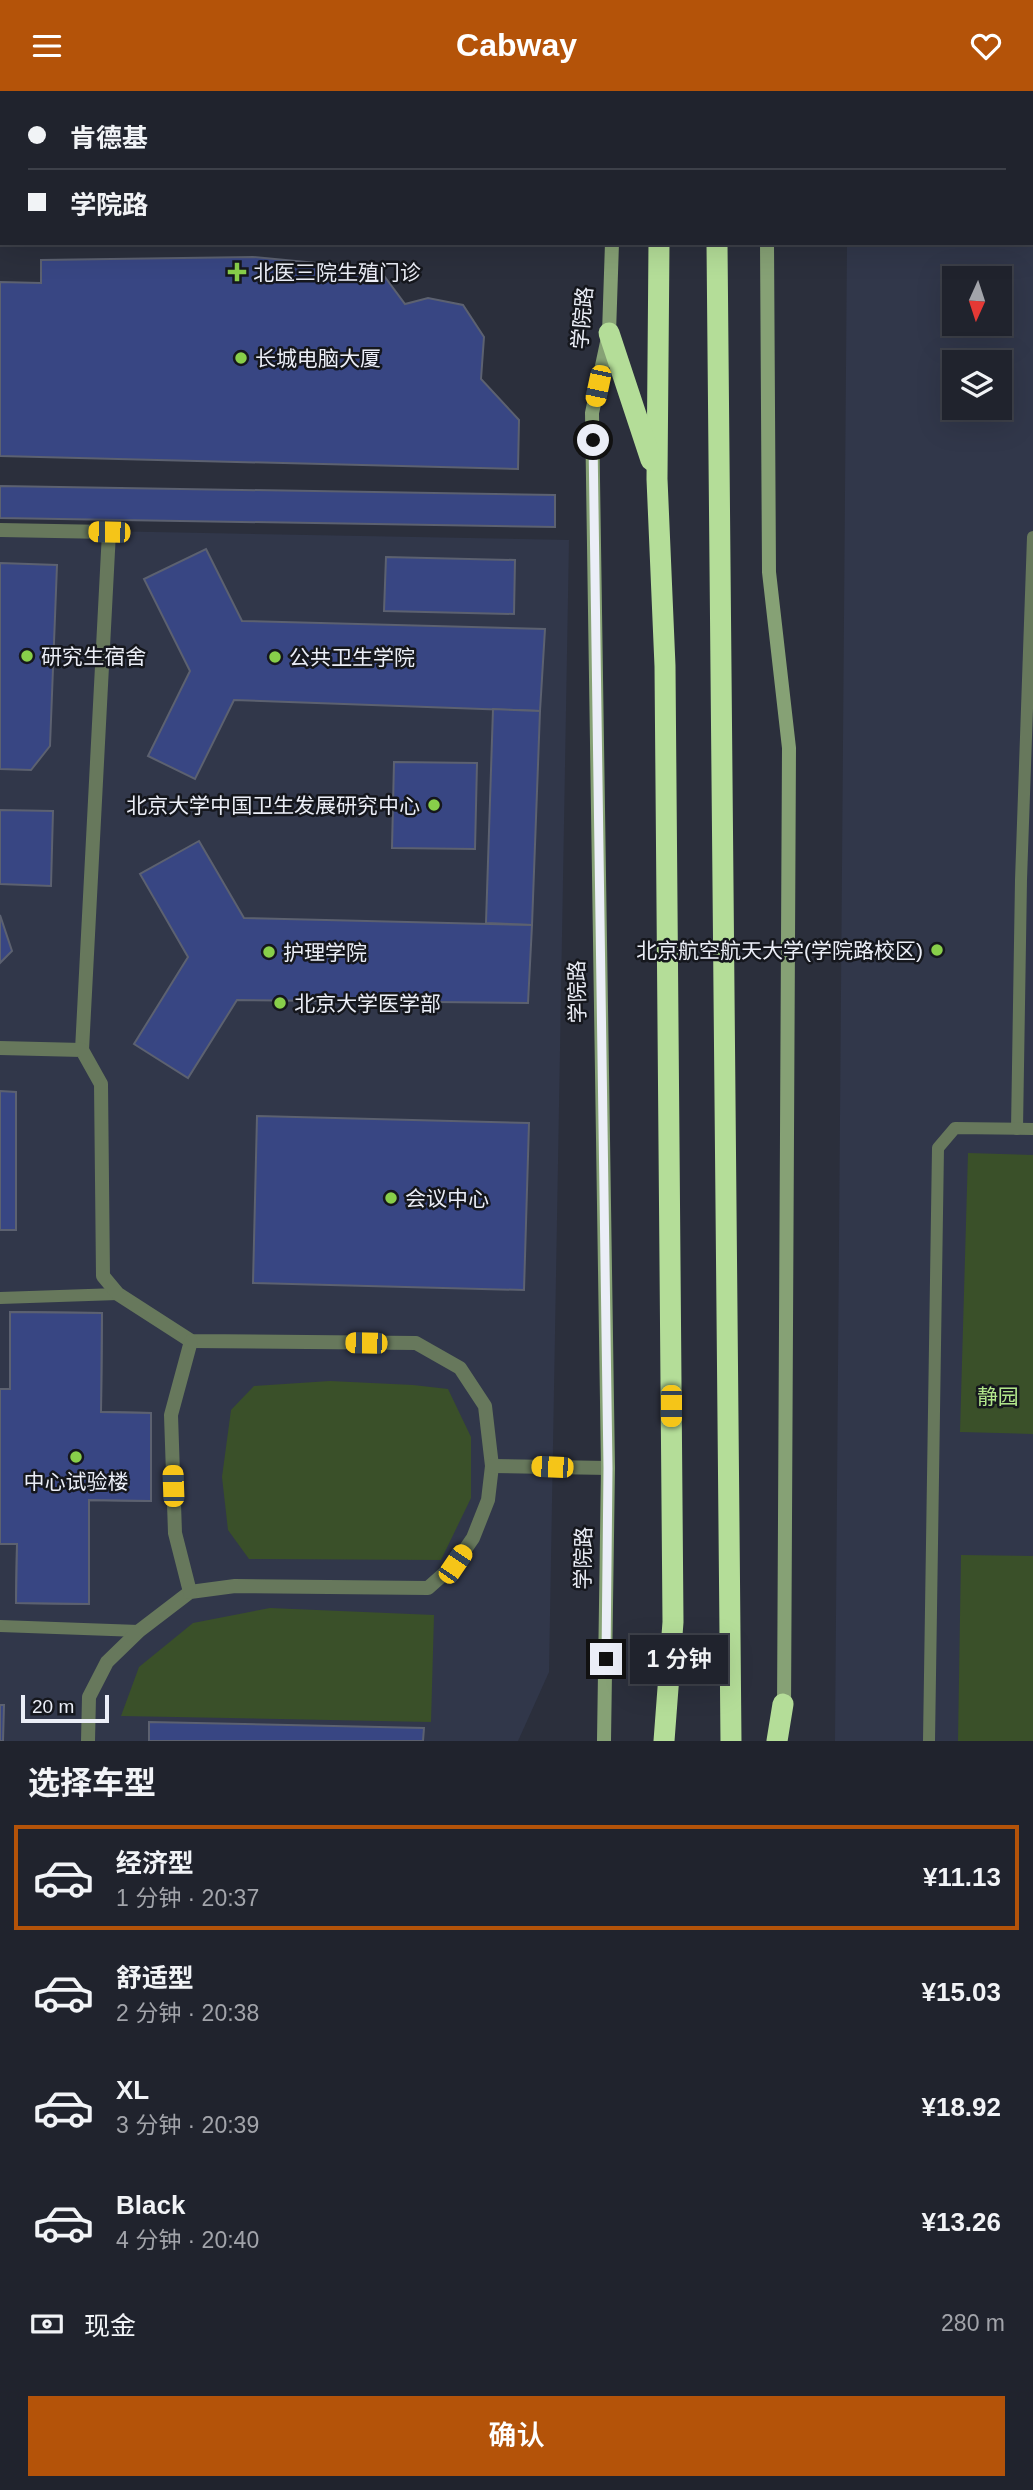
<!DOCTYPE html>
<html lang="zh">
<meta charset="utf-8">
<style>
:root{--surface:#20232d;--page:#282b35;--text:#f1f3f6;--muted:#a2a4aa;--line:#3d4049;--accent:#b45309}
body{margin:0;font-family:Helvetica,"Noto Sans SC",sans-serif;background:var(--page);color:var(--text);height:100vh;display:flex;flex-direction:column;font-size:26px;white-space:nowrap}
*{box-sizing:border-box;margin:0}
p{font-size:23px;color:var(--muted)}
.icon{flex:none;width:38px;height:38px;fill:none;stroke:currentColor;stroke-width:2;stroke-linecap:round;stroke-linejoin:round}
.map{position:relative;height:1650px;overflow:hidden}
.drawer{display:flex;flex-direction:column;background:var(--surface);flex:1}
.drawer>*{flex:none}
.top-card{position:absolute;left:0px;top:0px;width:1034px;height:154px;box-shadow:0 7px 28px #0002,0 0 0 2px var(--line);display:grid;align-content:center;height:154px;padding:0 28px;background:var(--surface)}
.needle{width:46px;rotate:183deg}
.buttons{position:absolute;left:942px;top:175px;display:grid;gap:14px}
.buttons a{display:grid;place-items:center;width:70px;height:70px;border-radius:0px;background:var(--surface);box-shadow:0 7px 28px #0002,0 0 0 2px var(--line);font-size:35px}
.scale{position:absolute;left:21px;bottom:18px;width:88px;box-sizing:border-box;padding-left:7px;border:4px solid #ebeef7;border-top:0;font-size:19px;line-height:24px;white-space:nowrap;color:#ebeef7;-webkit-text-stroke:5px #15171d;paint-order:stroke}
.end{position:absolute;width:32px;height:32px;margin:-16px;border:9px solid #ebeef7;background:#111;box-shadow:0 0 0 4px #111}
.from{border-radius:50%}
.bubble{position:absolute;height:49px;border-radius:0px;background:var(--surface);box-shadow:0 7px 28px #0002,0 0 0 2px var(--line);font-size:23px;font-weight:600;line-height:49px;text-align:center}
.car{position:absolute;width:21px;height:42px;margin:-21px -10px;border-radius:9px;box-shadow:0 0 5px 2px #0007;background:linear-gradient(#f5c518 24%,#345 0 40%,#f5c518 0 76%,#345 0 86%,#f5c518 0)}
.top-card b{display:flex;align-items:center;gap:24px;height:66px;font-size:26px}
.top-card b+b{border-top:2px solid var(--line)}
.top-card i{width:18px;height:18px;background:var(--text)}
ul{padding:0;list-style:none}
li{display:flex;align-items:center;gap:21px;height:105px;margin:0 14px 10px;padding:0 14px;border:4px solid transparent;border-radius:0px}
li div{flex:1}
li b{display:block;font-size:26px}
li em{font-style:normal;font-weight:600}
li.on{border-color:var(--accent)}
li>.icon{width:63px;height:63px;stroke-width:1.5}
h2{padding:0 28px;font-size:32px;line-height:84px}
.pay{display:flex;align-items:center;gap:18px;height:77px;padding:0 28px;font-size:26px}
.pay p{margin-inline-start:auto}
.primary-button{display:flex;gap:14px;margin-top:auto;padding:14px 28px}
.primary-button a{flex:1;height:80px;border-radius:0px;background:var(--accent);color:#fff;font-size:28px;font-weight:600;line-height:80px;text-align:center}
header{display:flex;justify-content:space-between;align-items:center;height:91px;padding:0 28px;background:var(--accent);color:#fff;font-size:32px;font-weight:600}
.map>svg:first-child{display:block}
</style>
<header><svg class="icon" aria-label="menu" viewBox="0 0 24 24"><path d="M4 6h16M4 12h16M4 18h16"/></svg>Cabway<svg class="icon" aria-label="heart" viewBox="0 0 24 24"><path d="M12 20l-8-8c-3-5 5-10 8-4 3-6 11-1 8 4z"/></svg></header>
<div class="map">
<svg width="1033" height="1650" viewBox="0 0 1033 1650">
<rect width="100%" height="100%" fill="#2b2f3c"/>
<g fill="#31374a" fill-rule="evenodd">
<path d="M849 0H1033V1650H835L847 152H1032V2ZM954 187H999V233H954ZM954 271H999V317H954Z"/>
<polygon points="0,438 569,449 549,1581 518,1650 0,1650"/>
</g>
<g fill="#3a5029">
<polygon points="968,1062 1033,1064 1033,1343 960,1341"/>
<polygon points="330,1290 413,1294 448,1298 471,1346 471,1407 441,1469 249,1468 228,1439 222,1386 231,1319 254,1295"/>
<polygon points="961,1464 1033,1465 1033,1650 958,1650"/>
<polygon points="270,1517 434,1524 431,1631 121,1625 139,1576 193,1532"/>
</g>
<g fill="#384683" stroke="#5c6170" stroke-width="2">
<polygon points="253,166 379,178 405,213 428,207 463,214 484,246 481,288 519,329 518,378 0,365 0,191 41,192 41,169"/>
<polygon points="0,395 555,404 555,436 0,427"/>
<polygon points="206,458 242,530 545,538 540,620 234,609 195,688 148,665 190,580 144,488"/>
<polygon points="386,466 515,469 514,523 384,520"/>
<polygon points="0,472 57,474 50,655 31,679 0,678"/>
<polygon points="493,618 540,620 532,834 486,832"/>
<polygon points="394,671 477,672 475,758 392,757"/>
<polygon points="0,719 53,720 51,795 0,793"/>
<polygon points="199,750 244,827 532,834 528,912 237,909 188,987 134,953 188,866 140,783"/>
<polygon points="0,824 12,860 0,872"/>
<polygon points="0,1000 16,1001 16,1139 0,1139"/>
<polygon points="257,1025 529,1032 524,1199 253,1192"/>
<polygon points="10,1221 102,1222 101,1321 151,1322 151,1410 89,1409 89,1513 16,1512 17,1453 0,1453 0,1298 10,1298"/>
<polygon points="10,1221 102,1222 101,1321 151,1322 151,1410 89,1409 89,1513 16,1512 17,1453 0,1453 0,1298 10,1298"/>
<polygon points="0,1614 4,1614 3,1650 0,1650"/>
<polygon points="149,1631 424,1637 423,1650 149,1650"/>
</g>
<g fill="none" stroke-linecap="round" stroke-linejoin="round">
<g stroke="#67785c" stroke-width="12">
<polyline points="1032,82 1033,82"/>
<polyline points="1017,1038 1021,789 1033,446"/>
<polyline points="0,1207 118,1203"/>
<polyline points="0,1535 139,1540"/>
<polyline points="929,1650 938,1057 955,1037 1033,1038"/>
</g>
<g stroke="#67785c" stroke-width="14">
<polyline points="0,11 2,11"/>
<polyline points="0,103 2,103"/>
<polyline points="0,439 109,441 82,959"/>
<polyline points="0,957 82,959 101,993 103,1185 118,1203 191,1250 416,1252 460,1277 485,1315 492,1375 488,1409 473,1447 455,1473 428,1497 235,1495 190,1501 139,1540 107,1571 89,1606 88,1650"/>
<polyline points="492,1375 608,1377"/>
<polyline points="190,1501 175,1442 171,1324 191,1250"/>
</g>
<g stroke="#86a175" stroke-width="14">
<polyline points="615,2 615,0"/>
<polyline points="768,2 768,0"/>
<polyline points="0,36 2,36"/>
<polyline points="0,67 2,67"/>
<polyline points="767,152 769,481 789,657 784,1621"/>
<polyline points="604,1650 608,1377 592,322 609,242 612,152"/>
</g>
<g stroke="#b4dd98" stroke-width="21">
<polyline points="660,2 660,0"/>
<polyline points="718,2 718,0"/>
<polyline points="659,152 657,388 665,575 673,1531 664,1650"/>
<polyline points="717,152 731,1650"/>
<polyline points="609,242 651,369"/>
<polyline points="777,1650 783,1613"/>
</g>
</g>
<g fill="none" stroke-linecap="round" stroke-linejoin="round">
<polyline stroke="#ebeef7" stroke-width="9" points="593,349 608,1377 606,1568"/>
</g>
<g fill="#88cf4a" stroke="#15171d" stroke-width="2.5">
<path d="M233.5 170.5h7v7h7v7h-7v7h-7v-7h-7v-7h7z"/>
<circle cx="241" cy="267" r="7"/>
<circle cx="27" cy="565" r="7"/>
<circle cx="275" cy="566" r="7"/>
<circle cx="434" cy="714" r="7"/>
<circle cx="937" cy="859" r="7"/>
<circle cx="269" cy="861" r="7"/>
<circle cx="280" cy="912" r="7"/>
<circle cx="391" cy="1107" r="7"/>
<circle cx="76" cy="1366" r="7"/>
</g>
<g text-anchor="middle" dominant-baseline="central" stroke-width="5" stroke-linejoin="round" paint-order="stroke">
<g font-size="21" fill="#ebeef7" stroke="#15171d" text-anchor="start">
<text x="253" y="181">北医三院生殖门诊</text>
<text x="255" y="267">长城电脑大厦</text>
<text x="41" y="565">研究生宿舍</text>
<text x="289" y="566">公共卫生学院</text>
<text x="420" y="714" text-anchor="end">北京大学中国卫生发展研究中心</text>
<text x="923" y="859" text-anchor="end">北京航空航天大学(学院路校区)</text>
<text x="283" y="861">护理学院</text>
<text x="294" y="912">北京大学医学部</text>
<text x="405" y="1107">会议中心</text>
<text x="76" y="1390" text-anchor="middle">中心试验楼</text>
</g>
<g font-size="21" fill="#ebeef7" stroke="#15171d">
<text transform="translate(582 227) rotate(-85)">学院路</text>
<text transform="translate(577 901) rotate(-91)">学院路</text>
<text transform="translate(583 1467) rotate(-89)">学院路</text>
</g>
<g font-size="21" fill="#b1e68b" stroke="#15171d">
<text x="998" y="1305">静园</text>
</g>
</g>
</svg>
<div class="buttons">
<a><svg class="needle" viewBox="-14 -14 28 28"><path d="M0-13l5 13h-10z" fill="#e53935"/><path d="M0 13l5-13h-10z" fill="#a2a4aa"/></svg></a>
<a><svg class="icon" aria-label="layers" viewBox="0 0 24 24"><path d="M12 4l9 5-9 5-9-5zM3 14l9 5 9-5"/></svg></a>
</div>
<div class="scale">20 m</div>
<i class="end from" style="left:593px;top:349px"></i>
<i class="end" style="left:606px;top:1568px"></i>
<div class="bubble" style="left:630px;top:1544px;width:98px">1 分钟</div>
<i class="car" style="left:598px;top:295px;rotate:192deg"></i>
<i class="car" style="left:109px;top:441px;rotate:271deg"></i>
<i class="car" style="left:366px;top:1252px;rotate:271deg"></i>
<i class="car" style="left:671px;top:1315px;rotate:180deg"></i>
<i class="car" style="left:552px;top:1376px;rotate:272deg"></i>
<i class="car" style="left:173px;top:1395px;rotate:358deg"></i>
<i class="car" style="left:455px;top:1473px;rotate:34deg"></i>
<div class="top-card">
<b><i class="from"></i>肯德基</b>
<b><i></i>学院路</b>
</div>
</div>
<section class="drawer">
<h2>选择车型</h2>
<ul>
<li class="on"><svg class="icon" aria-label="car" viewBox="0 0 24 24"><path d="M5 17H2v-5l4-1 3-4h7l3 4 3 1v5h-3M9 17h6M6 11h13"/><circle cx="7" cy="17" r="2"/><circle cx="17" cy="17" r="2"/></svg><div><b>经济型</b><p>1 分钟 · 20:37</p></div><em>¥11.13</em></li>
<li><svg class="icon" aria-label="car" viewBox="0 0 24 24"><path d="M5 17H2v-5l4-1 3-4h7l3 4 3 1v5h-3M9 17h6M6 11h13"/><circle cx="7" cy="17" r="2"/><circle cx="17" cy="17" r="2"/></svg><div><b>舒适型</b><p>2 分钟 · 20:38</p></div><em>¥15.03</em></li>
<li><svg class="icon" aria-label="car" viewBox="0 0 24 24"><path d="M5 17H2v-5l4-1 3-4h7l3 4 3 1v5h-3M9 17h6M6 11h13"/><circle cx="7" cy="17" r="2"/><circle cx="17" cy="17" r="2"/></svg><div><b>XL</b><p>3 分钟 · 20:39</p></div><em>¥18.92</em></li>
<li><svg class="icon" aria-label="car" viewBox="0 0 24 24"><path d="M5 17H2v-5l4-1 3-4h7l3 4 3 1v5h-3M9 17h6M6 11h13"/><circle cx="7" cy="17" r="2"/><circle cx="17" cy="17" r="2"/></svg><div><b>Black</b><p>4 分钟 · 20:40</p></div><em>¥13.26</em></li>
</ul>
<div class="pay"><svg class="icon" aria-label="cash" viewBox="0 0 24 24"><path d="M3 7h18v10H3z"/><circle cx="12" cy="12" r="2"/></svg>现金<p>280 m</p></div>
<div class="primary-button"><a>确认</a></div>
</section>
